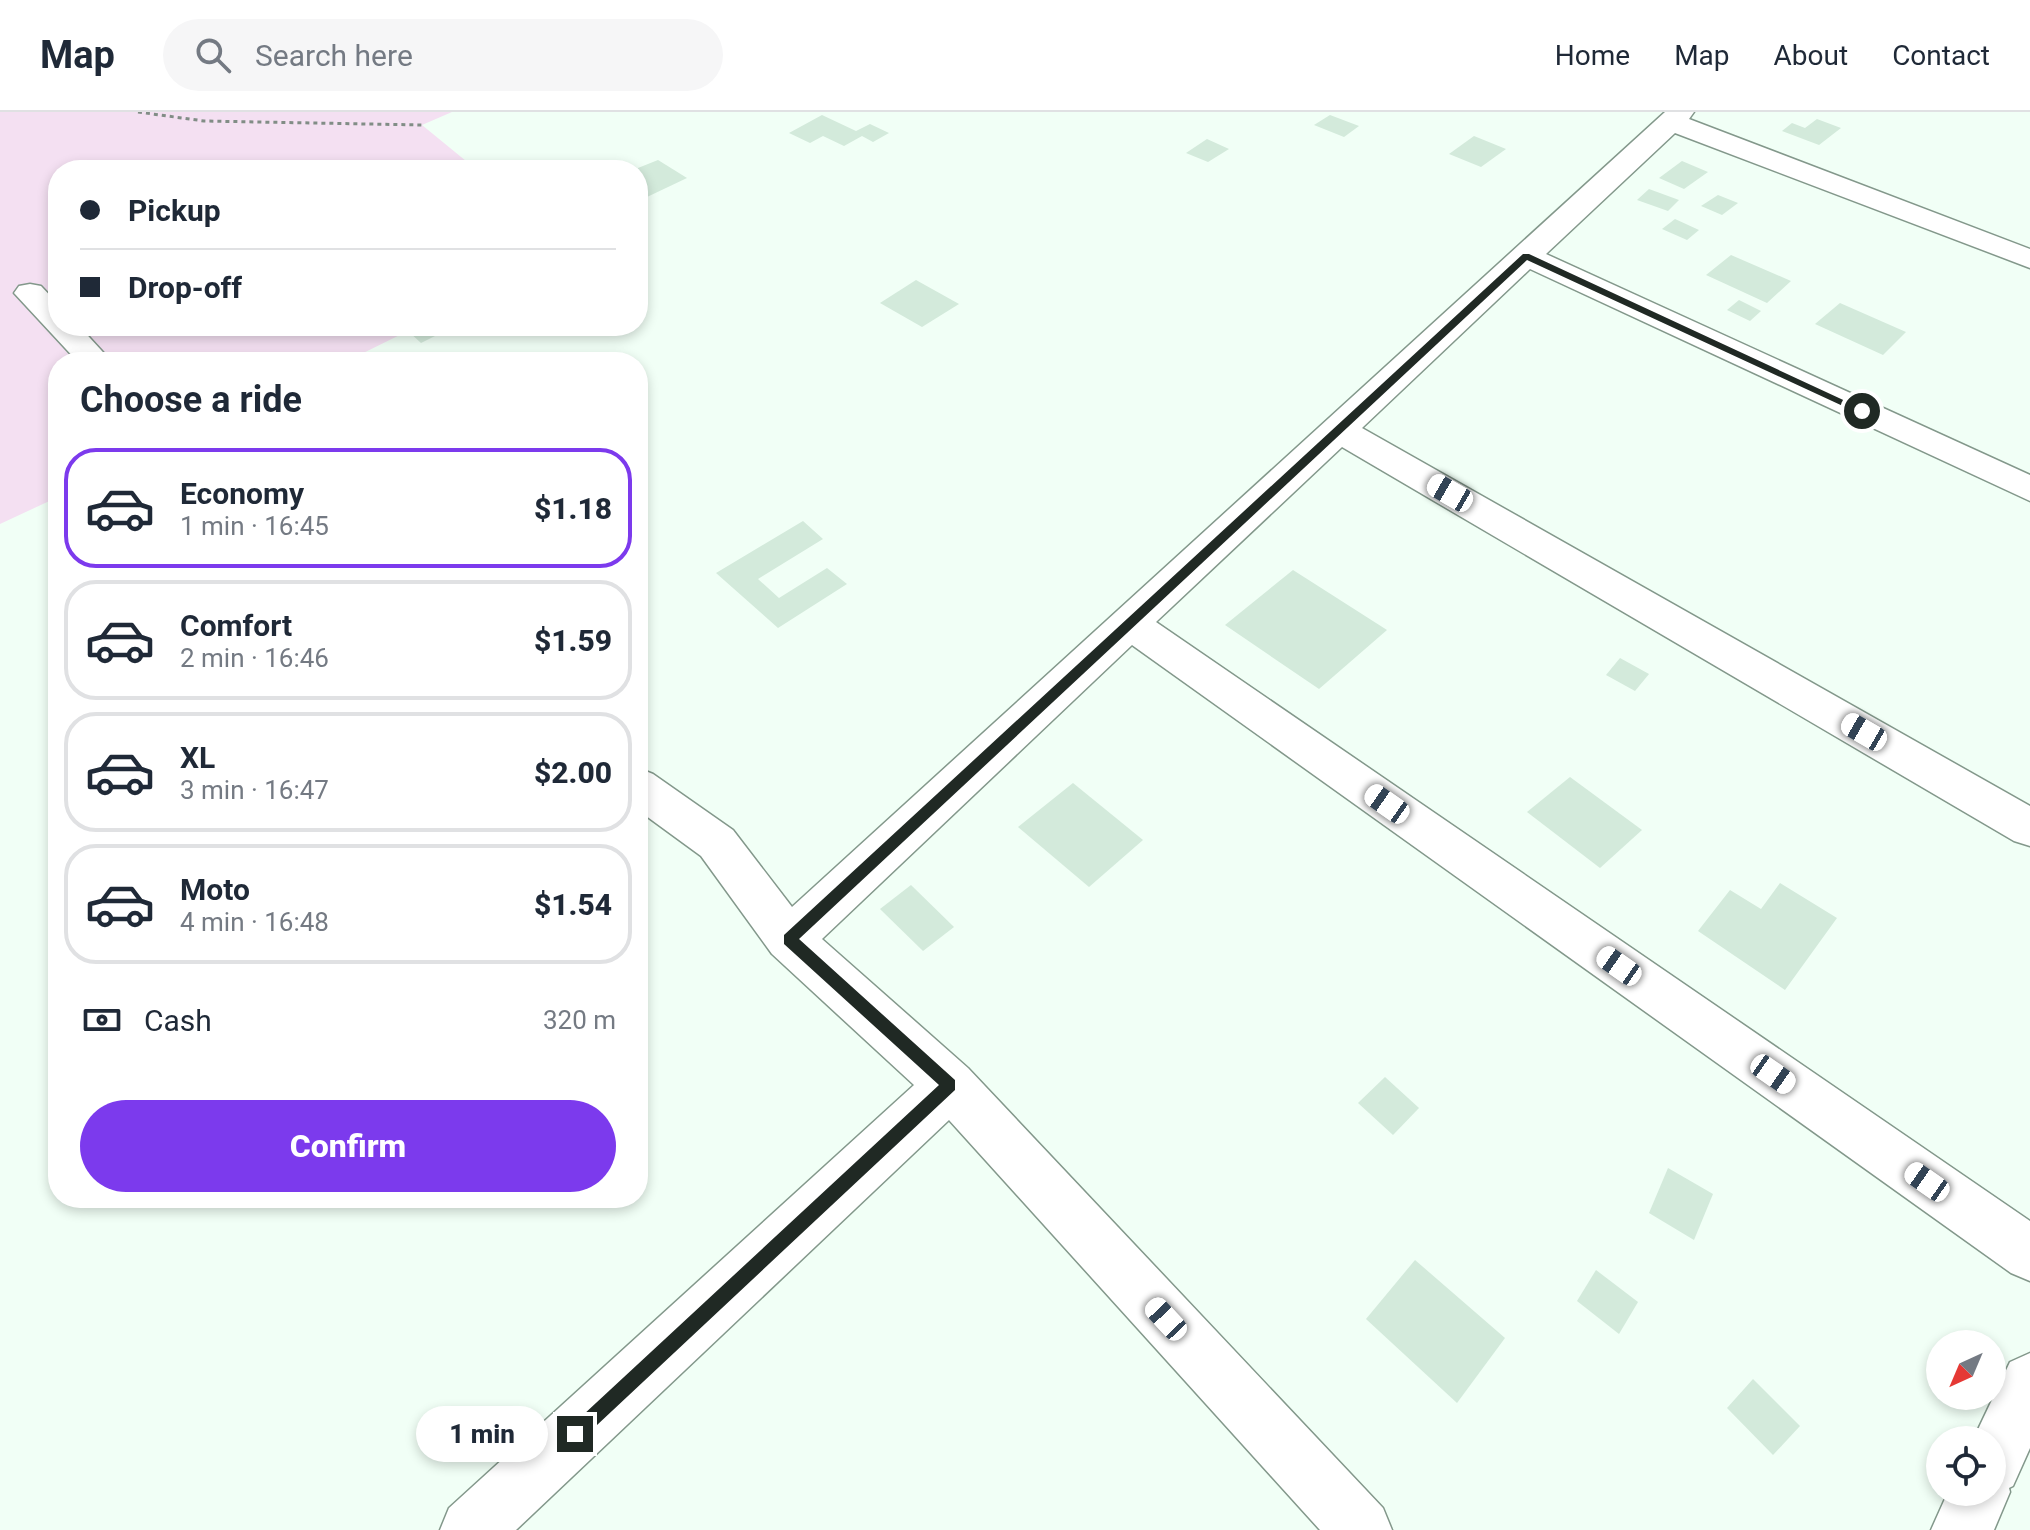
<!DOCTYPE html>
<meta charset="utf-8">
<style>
:root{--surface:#fff;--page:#f6f6f7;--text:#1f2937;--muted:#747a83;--line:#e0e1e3;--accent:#7c3aed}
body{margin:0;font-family:Roboto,sans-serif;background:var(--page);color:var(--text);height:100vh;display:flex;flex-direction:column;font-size:30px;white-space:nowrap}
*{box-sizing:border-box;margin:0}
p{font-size:26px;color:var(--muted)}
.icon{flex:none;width:44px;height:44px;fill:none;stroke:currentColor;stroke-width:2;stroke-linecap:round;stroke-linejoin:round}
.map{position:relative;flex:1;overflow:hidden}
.panel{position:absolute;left:48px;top:240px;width:600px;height:856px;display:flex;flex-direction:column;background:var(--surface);border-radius:32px;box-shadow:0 4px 12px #0003}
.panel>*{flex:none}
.banner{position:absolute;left:48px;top:48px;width:600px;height:176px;border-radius:32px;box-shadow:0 4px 12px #0003;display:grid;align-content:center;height:176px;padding:0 32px;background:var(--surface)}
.needle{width:52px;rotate:224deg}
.fabs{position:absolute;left:1926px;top:1218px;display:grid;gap:16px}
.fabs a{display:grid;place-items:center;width:80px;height:80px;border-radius:50%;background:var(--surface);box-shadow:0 4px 12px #0003;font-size:40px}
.end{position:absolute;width:36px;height:36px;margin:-18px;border:10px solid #202924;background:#fff;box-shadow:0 0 0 4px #fff}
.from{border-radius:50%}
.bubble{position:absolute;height:56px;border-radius:28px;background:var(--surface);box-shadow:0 4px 12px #0003;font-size:26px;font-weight:800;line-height:56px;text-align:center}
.car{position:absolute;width:24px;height:48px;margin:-24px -12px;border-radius:10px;box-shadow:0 0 6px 2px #0007;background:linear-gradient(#fff 24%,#345 0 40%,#fff 0 76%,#345 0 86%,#fff 0)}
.banner b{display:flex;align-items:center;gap:28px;height:76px;font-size:30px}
.banner b+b{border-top:2px solid var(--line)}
.banner i{width:20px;height:20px;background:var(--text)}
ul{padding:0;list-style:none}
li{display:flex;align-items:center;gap:24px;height:120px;margin:0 16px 12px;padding:0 16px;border:4px solid var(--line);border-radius:32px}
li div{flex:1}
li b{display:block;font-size:30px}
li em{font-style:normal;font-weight:800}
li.selected{border-color:var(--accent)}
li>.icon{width:72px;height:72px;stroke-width:1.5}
h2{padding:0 32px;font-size:36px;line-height:96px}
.pay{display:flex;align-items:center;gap:20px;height:88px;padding:0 32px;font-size:30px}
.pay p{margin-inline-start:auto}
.button{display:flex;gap:16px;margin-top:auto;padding:16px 32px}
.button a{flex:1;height:92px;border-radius:48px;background:var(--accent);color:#fff;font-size:32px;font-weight:800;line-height:92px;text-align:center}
header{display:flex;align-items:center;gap:48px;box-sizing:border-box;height:112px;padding:0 40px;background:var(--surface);border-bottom:2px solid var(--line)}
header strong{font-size:38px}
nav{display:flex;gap:44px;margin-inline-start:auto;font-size:28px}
.search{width:560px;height:72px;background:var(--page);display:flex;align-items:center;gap:20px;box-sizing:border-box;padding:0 28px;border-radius:44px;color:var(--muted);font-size:30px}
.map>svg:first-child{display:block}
</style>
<header>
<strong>Map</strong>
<div class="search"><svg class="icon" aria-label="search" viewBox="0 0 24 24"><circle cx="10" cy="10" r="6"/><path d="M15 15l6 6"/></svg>Search here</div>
<nav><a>Home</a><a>Map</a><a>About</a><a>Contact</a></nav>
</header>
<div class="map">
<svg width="2030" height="1418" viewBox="0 0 2030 1418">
<rect width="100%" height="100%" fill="#f1fff6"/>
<polygon fill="#f4e0f2" points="0,0 452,0 422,13 477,58 58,58 58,214 418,214 345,250 58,250 58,385 0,412"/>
<g fill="#d3eadb">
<polygon points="822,3 856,19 870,12 889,21 873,30 862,24 844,34 823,24 810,31 789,21"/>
<polygon points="1330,3 1359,14 1344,25 1314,13"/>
<polygon points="1817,7 1841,16 1819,33 1782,19 1792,11 1805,16"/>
<polygon points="1474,24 1506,37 1481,55 1449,42"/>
<polygon points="1207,27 1229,37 1208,50 1186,41"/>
<polygon points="658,48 687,66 647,85 638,79 638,56"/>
<polygon points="1682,49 1708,60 1684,77 1659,66"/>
<polygon points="1649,77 1679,88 1668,99 1637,88"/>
<polygon points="1718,83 1738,91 1722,103 1701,94"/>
<polygon points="1675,107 1699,118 1687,128 1662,117"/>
<polygon points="1731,143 1791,169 1767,191 1706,163"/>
<polygon points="916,168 959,192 922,215 880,191"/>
<polygon points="1739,188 1761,199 1750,209 1727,198"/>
<polygon points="1840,191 1906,220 1883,243 1815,212"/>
<polygon points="419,214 439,214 445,219 421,231 408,219"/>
<polygon points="803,409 823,427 758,467 779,486 827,456 847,472 778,516 716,461"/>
<polygon points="1293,458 1387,518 1319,577 1225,513"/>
<polygon points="1620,546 1649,562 1635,579 1606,563"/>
<polygon points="1570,665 1642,718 1600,756 1527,700"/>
<polygon points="1073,671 1143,728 1089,775 1018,715"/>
<polygon points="1780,771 1837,806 1785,878 1698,819 1730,778 1761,797"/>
<polygon points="911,773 954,815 923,839 880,797"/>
<polygon points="1385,965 1419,996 1393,1023 1358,991"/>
<polygon points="1668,1056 1713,1082 1694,1128 1649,1101"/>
<polygon points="1415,1148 1505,1226 1457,1291 1366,1207"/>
<polygon points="1596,1158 1638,1190 1619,1222 1577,1189"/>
<polygon points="1753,1267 1800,1314 1773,1343 1727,1296"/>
</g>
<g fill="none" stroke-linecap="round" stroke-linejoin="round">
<defs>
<g id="minor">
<polygon points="1665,0 1694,0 1689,7 2030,137 2030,156 1675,21 1546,142 2030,363 2030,389 1530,157 1362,316 2030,694 2030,734 2014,729 1342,335 1156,510 2030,1109 2030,1169 2011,1161 1132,533 822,827 968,956 1383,1396 1392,1418 1320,1418 949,1008 516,1418 440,1418 449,1396 914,973 772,842 701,744 638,698 638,656 653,662 733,718 792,795"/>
<polygon points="30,172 41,174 58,192 58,214 79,214 112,250 78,250 14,181 19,174"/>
<polygon points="2030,1241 2030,1336 2013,1374 2009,1376 2010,1380 1994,1418 1931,1418 1948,1380 1992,1380 1992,1328 1973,1328 2010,1250"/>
</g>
</defs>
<use href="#minor" stroke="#83988b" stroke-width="3"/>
<polyline stroke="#818d86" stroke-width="3" stroke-dasharray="4 4" stroke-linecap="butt" points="138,0 204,9 422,13"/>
<use href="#minor" fill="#fff" fill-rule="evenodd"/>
</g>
<polygon fill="#202924" points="1523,142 1529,142 1867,299 1858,301 1527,148 799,827 955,968 955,978 581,1328 575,1331 569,1328 566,1322 569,1316 939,973 784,832 784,823"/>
</svg>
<div class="fabs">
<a><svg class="needle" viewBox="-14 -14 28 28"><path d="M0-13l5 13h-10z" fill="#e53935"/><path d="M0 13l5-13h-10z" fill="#747a83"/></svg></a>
<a><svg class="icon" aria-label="locate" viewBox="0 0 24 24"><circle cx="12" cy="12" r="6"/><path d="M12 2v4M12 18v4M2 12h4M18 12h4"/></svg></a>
</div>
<i class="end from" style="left:1862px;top:299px"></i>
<i class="end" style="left:575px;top:1322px"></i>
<div class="bubble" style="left:416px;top:1294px;width:132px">1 min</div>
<i class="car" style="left:1450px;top:381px;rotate:300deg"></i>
<i class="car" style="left:1864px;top:620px;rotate:300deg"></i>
<i class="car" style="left:1387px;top:692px;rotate:305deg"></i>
<i class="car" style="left:1619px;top:854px;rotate:305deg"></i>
<i class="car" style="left:1773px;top:962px;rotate:125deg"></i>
<i class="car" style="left:1927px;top:1070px;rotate:305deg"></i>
<i class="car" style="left:1166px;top:1207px;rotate:317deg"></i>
<div class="banner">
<b><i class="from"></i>Pickup</b>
<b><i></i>Drop-off</b>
</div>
<section class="panel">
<h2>Choose a ride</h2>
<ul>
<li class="selected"><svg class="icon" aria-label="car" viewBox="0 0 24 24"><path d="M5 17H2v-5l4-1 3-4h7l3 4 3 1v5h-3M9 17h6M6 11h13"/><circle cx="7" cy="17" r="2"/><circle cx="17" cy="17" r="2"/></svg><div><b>Economy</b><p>1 min · 16:45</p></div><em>$1.18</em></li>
<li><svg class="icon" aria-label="car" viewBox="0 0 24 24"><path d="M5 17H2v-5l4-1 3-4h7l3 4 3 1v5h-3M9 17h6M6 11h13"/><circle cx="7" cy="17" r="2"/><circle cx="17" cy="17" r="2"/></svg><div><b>Comfort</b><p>2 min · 16:46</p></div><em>$1.59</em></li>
<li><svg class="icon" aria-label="car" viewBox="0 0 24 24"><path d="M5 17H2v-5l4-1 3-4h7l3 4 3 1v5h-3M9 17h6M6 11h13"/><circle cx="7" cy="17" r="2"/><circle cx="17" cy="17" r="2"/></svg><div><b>XL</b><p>3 min · 16:47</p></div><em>$2.00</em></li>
<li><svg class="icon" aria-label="car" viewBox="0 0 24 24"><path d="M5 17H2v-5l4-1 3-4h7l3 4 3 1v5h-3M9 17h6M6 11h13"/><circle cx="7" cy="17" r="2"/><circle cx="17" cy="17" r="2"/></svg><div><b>Moto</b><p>4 min · 16:48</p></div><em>$1.54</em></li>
</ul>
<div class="pay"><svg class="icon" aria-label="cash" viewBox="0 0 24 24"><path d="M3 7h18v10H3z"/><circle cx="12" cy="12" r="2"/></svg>Cash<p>320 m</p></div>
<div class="button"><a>Confirm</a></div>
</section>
</div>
